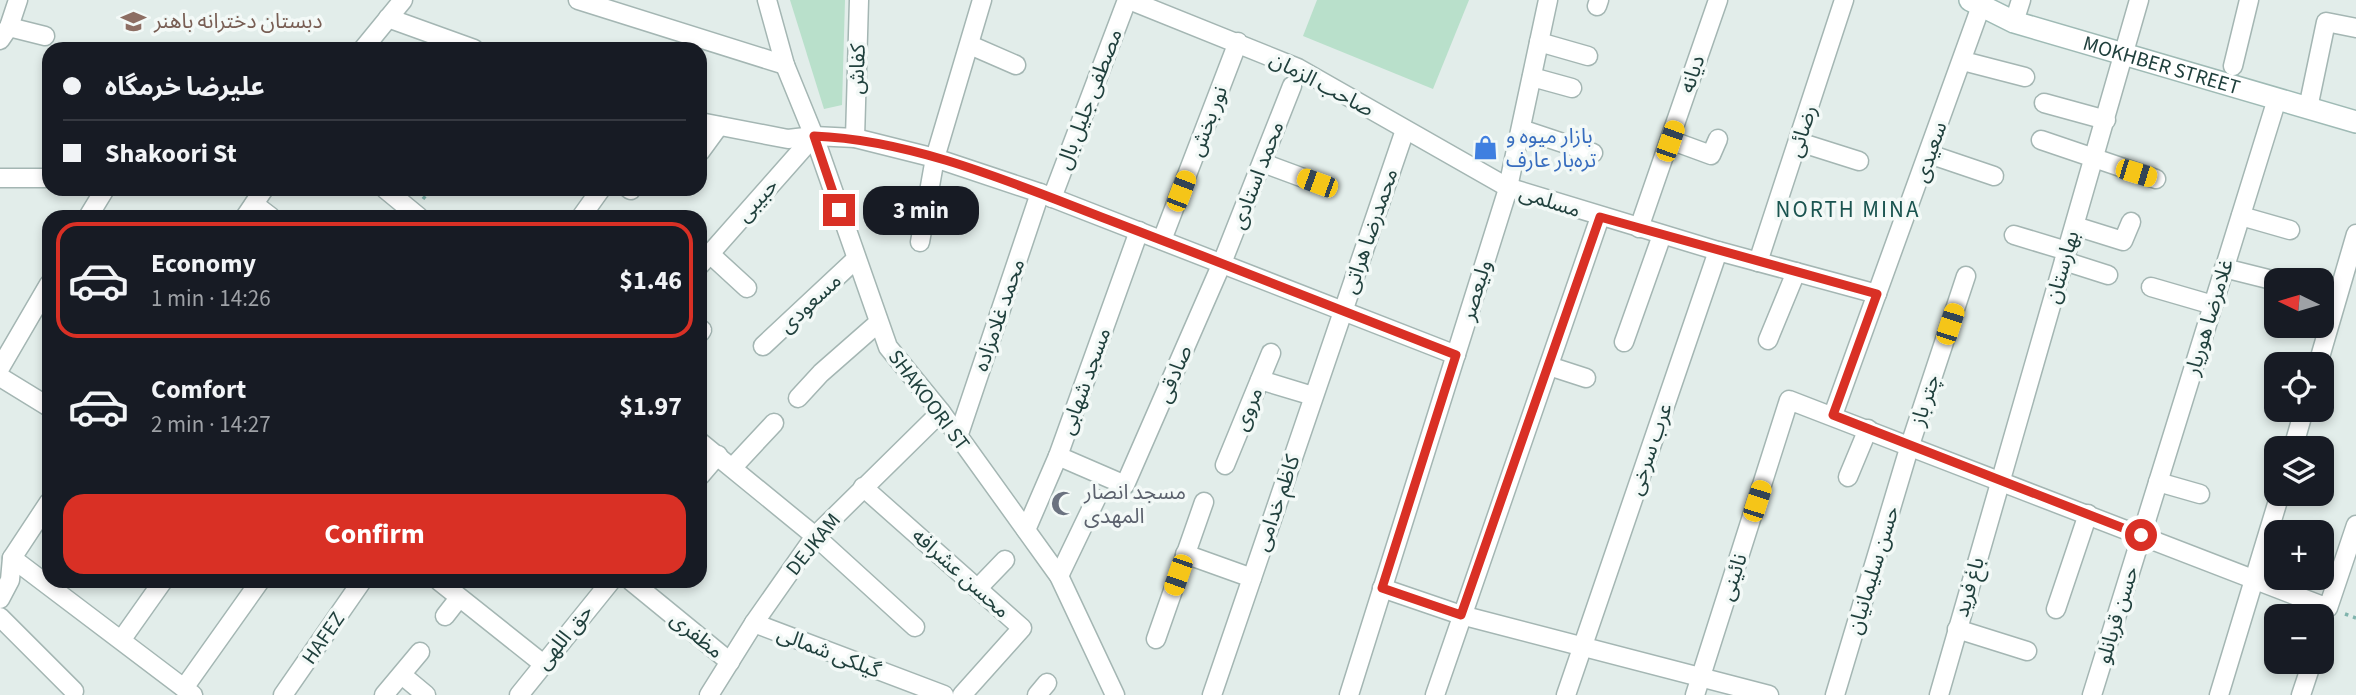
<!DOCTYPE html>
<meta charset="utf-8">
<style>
:root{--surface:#171b24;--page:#242831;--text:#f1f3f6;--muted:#9ea1a6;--line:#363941;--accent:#d93025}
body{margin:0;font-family:"Source Sans 3","Noto Sans Arabic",sans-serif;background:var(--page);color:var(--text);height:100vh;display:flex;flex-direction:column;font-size:26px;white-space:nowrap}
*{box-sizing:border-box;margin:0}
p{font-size:23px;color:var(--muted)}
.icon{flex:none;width:38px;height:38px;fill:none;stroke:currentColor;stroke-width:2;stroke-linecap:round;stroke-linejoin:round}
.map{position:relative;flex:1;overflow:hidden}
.panel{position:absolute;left:42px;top:210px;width:665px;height:378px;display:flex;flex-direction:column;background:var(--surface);border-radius:21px;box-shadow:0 4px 10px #0003}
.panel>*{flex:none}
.hud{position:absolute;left:42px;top:42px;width:665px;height:154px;border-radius:21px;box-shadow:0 4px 10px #0003;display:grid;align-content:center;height:154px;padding:0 21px;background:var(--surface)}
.needle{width:46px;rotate:275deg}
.controls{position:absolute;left:2264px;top:268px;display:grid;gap:14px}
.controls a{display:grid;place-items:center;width:70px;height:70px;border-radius:14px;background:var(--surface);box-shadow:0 4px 10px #0003;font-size:35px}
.end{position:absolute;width:32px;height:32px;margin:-16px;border:9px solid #d93025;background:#fff;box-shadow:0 0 0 4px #fff}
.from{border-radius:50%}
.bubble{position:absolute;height:49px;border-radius:21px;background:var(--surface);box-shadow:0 4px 10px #0003;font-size:23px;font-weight:700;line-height:49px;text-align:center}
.car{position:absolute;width:21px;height:42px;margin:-21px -10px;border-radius:9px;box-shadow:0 0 5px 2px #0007;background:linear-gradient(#f5c518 24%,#345 0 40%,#f5c518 0 76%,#345 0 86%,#f5c518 0)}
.hud b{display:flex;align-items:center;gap:24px;height:66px;font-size:26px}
.hud b+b{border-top:2px solid var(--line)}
.hud i{width:18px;height:18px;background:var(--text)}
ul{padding:12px 0 0;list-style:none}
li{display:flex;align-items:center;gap:21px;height:116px;margin:0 14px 10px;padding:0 7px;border:4px solid transparent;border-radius:21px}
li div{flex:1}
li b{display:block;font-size:26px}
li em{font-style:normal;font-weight:700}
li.selected{border-color:var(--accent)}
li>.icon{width:63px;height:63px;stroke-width:1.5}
.primary-button{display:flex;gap:14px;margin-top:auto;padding:14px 21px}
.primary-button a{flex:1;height:80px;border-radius:21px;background:var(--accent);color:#fff;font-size:28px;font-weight:700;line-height:80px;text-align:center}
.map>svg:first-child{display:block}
</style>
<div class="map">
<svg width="2356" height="695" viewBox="0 0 2356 695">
<rect width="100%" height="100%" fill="#e2edea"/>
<g fill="#b9e0cb">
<polygon points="790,0 845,0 842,105 824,109"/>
<polygon points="1317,0 1469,0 1433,89 1303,36"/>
</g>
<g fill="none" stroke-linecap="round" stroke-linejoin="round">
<defs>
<g id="street">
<polyline points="578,0 785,65"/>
<polyline points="767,0 785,65 814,136 888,347 941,412 1059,576 1115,695"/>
<polyline points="1129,0 1298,68 1507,187 1718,251 1877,294"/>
<polyline points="1597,6 1599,0"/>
<polyline points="388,18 474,49"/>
<polyline points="2014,22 2021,0"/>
<polyline points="9,27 45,36"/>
<polyline points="0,40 9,27 18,0"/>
<polyline points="1539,42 1588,56"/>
<polyline points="970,45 1016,65"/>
<polyline points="363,49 403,0"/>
<polyline points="1963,61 2025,77"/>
<polyline points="2233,66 2249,0"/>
<polyline points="1532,77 1572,88"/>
<polyline points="2044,103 2106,120"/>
<polyline points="2308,108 2326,22 2356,28"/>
<polyline points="700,122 788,139 814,136 855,138 935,158 1040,193 1456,355"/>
<polyline points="1521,129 1593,153"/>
<polyline points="855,138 859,0"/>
<polyline points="1670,140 1711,155 1718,139"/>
<polyline points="2041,140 2156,179"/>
<polyline points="1799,142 1859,161"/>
<polyline points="700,152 719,126"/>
<polyline points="1929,154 1994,176"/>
<polyline points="1263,163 1317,183"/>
<polyline points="0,178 49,178"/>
<polyline points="385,189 419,217"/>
<polyline points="629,189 631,190"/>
<polyline points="1052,198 1127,0"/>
<polyline points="254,204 271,217"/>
<polyline points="2241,216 2290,230"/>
<polyline points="88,217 105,189"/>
<polyline points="245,217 264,189"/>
<polyline points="581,217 601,189"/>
<polyline points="2075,226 2123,241 2131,222"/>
<polyline points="1639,228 1718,0"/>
<polyline points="2014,235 2067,251"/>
<polyline points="1162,240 1238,42"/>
<polyline points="920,242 935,158 982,0"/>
<polyline points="710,254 747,288"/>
<polyline points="2064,261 2108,275"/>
<polyline points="1758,262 1844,0"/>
<polyline points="700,265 814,136"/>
<polyline points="2224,268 2276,281"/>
<polyline points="2151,287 2213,305"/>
<polyline points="700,333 702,330"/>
<polyline points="1768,340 1796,272"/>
<polyline points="1624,342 1662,235"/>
<polyline points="763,346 856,259"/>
<polyline points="2318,364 2356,234"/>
<polyline points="1549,366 1586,378"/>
<polyline points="0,368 49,284"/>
<polyline points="0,377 49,407"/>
<polyline points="1260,380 1313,396"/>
<polyline points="798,398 821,373 878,323"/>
<polyline points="1833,415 1981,6"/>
<polyline points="958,437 1040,193"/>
<polyline points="700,442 815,536 915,627"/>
<polyline points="2293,448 2304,410"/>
<polyline points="1058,456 1125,485 1222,263 1292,86"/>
<polyline points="1225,465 1271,353"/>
<polyline points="733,467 774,423"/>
<polyline points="700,476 718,455"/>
<polyline points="1848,477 1868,429"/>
<polyline points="2158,482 2200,494"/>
<polyline points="863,487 1022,628 962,695"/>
<polyline points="1026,530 1058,456 1139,231"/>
<polyline points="1185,554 1252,578"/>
<polyline points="12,558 193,695"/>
<polyline points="1059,576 1096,499"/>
<polyline points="439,581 542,663"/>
<polyline points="631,581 730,662"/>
<polyline points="978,588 1005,560"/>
<polyline points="1382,588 1461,615 1769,695"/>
<polyline points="0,599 10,580 12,558 49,502"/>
<polyline points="2056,609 2088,514"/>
<polyline points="445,616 459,598"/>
<polyline points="0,617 74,691"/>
<polyline points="754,623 944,695"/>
<polyline points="1957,629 2027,651"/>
<polyline points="122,639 163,581"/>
<polyline points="1156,639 1204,502"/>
<polyline points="402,675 426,695"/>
<polyline points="184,688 260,581"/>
<polyline points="283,695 362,581"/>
<polyline points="384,695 420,652"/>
<polyline points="519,695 611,581"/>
<polyline points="709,695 754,623 815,536 941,412"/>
<polyline points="1037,695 1047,683"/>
<polyline points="1212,695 1405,130"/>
<polyline points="1349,695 1507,192 1548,0"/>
<polyline points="1435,695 1600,217"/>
<polyline points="1566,695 1718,251"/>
<polyline points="1695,695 1789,400 2328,608 2356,525"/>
<polyline points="1835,695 1910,445 1966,276"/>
<polyline points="1939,695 2139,0"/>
<polyline points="2092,695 2277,99"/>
<polyline points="2219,695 2280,494"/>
<polyline points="2301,695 2312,662"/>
</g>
<g id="secondary">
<path id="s1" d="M1970 0 2014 22 2356 122"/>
</g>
</defs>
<use href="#street" stroke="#a4b6b3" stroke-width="21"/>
<use href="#secondary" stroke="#9fbab5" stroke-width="24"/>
<g stroke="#80b4ad" stroke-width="3.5" stroke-dasharray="3.5 5" stroke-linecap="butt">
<polyline points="423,199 431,189"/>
<polyline points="2345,614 2356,618"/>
</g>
<use href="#street" stroke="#fff" stroke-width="18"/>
<use href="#secondary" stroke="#fff" stroke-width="21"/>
</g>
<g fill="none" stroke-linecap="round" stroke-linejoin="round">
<path stroke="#d93025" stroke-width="9" d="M839 210 814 136C915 140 1015 184 1109 220 1225 264 1340 310 1456 355L1382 588 1461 615 1600 217 1877 294 1833 415 2141 535"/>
</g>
<defs>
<symbol id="school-bare" viewBox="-9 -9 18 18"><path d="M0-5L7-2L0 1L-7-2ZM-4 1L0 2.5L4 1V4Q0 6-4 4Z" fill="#8d6e63" stroke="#f3f9f7" stroke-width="2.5" paint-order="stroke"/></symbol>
<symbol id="shop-bare" viewBox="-9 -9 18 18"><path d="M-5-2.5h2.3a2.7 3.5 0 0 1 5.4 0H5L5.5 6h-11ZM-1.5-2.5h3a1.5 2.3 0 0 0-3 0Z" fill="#3f7fe0" stroke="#f3f9f7" stroke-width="2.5" paint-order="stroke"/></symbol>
<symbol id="mosque-bare" viewBox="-9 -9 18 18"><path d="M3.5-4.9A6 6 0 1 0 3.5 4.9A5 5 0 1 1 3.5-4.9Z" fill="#6b7280" stroke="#f3f9f7" stroke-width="2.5" paint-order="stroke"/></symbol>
</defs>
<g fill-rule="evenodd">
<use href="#school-bare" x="116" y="4" width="35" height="35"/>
<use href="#shop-bare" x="1468" y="130" width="35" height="35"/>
<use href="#mosque-bare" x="1046" y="486" width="35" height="35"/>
</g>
<g text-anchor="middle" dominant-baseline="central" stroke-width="7" stroke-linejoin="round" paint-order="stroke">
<g font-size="21" fill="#785e54" stroke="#f3f9f7" text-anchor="start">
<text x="154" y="21">دبستان دخترانه باهنر</text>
</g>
<g font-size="21" fill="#20403d" stroke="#f3f9f7">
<text stroke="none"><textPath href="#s1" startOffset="203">MOKHBER STREET</textPath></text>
<text transform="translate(857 69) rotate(-88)">کفاش</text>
<text transform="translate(1692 74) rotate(-71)">دیانه</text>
<text transform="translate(1322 84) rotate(28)">صاحب الزمان</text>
<text transform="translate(1089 99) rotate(-69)">مصطفی جلیل بال</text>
<text transform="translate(1208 121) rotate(-69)">نور بخش</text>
<text transform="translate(1802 131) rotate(-72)">رضائی</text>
<text transform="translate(1930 152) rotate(-71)">سعیدی</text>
<text transform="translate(1257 175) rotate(-69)">محمد استادی</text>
<text transform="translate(757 200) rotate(-48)">حبیبی</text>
<text transform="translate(1550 201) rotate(18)">مسلمی</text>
<text transform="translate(1370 231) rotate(-71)">محمدرضا هراتی</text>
<text transform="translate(2062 267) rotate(-74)">بهارستان</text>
<text transform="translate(1476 290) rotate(-73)">ولیعصر</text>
<text transform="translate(810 303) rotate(-43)">مسعودی</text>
<text transform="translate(999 315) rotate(-71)">محمد غلامزاده</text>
<text transform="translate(2209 317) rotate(-73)">غلامرضا هوریار</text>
<text transform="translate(1174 374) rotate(-67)">صادقی</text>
<text transform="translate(1085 381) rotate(-70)">مسجد شهابی</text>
<text transform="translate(929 400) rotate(53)">SHAKOORI ST</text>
<text transform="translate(1925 400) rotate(-72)">چتر باز</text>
<text transform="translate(1248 409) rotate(-68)">مروی</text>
<text transform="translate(1650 449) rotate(-71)">عرب سرخی</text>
<text transform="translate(1277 503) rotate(-71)">کاظم خدامی</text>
<text transform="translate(813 544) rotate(-51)">DEJKAM</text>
<text transform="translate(1873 570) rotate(-73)">حسن سلیمانیان</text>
<text transform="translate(961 573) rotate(42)">محسن عشرافه</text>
<text transform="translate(1733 577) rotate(-72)">نائینی</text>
<text transform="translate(1969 587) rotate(-74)">باغ فرید</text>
<text transform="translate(2117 615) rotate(-73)">حسن قربانلو</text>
<text transform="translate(697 635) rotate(39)">مظفری</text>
<text transform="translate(564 637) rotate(-51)">حق اللهی</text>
<text transform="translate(323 638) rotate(-55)">HAFEZ</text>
<text transform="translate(829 652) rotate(21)">گيلکی شمالی</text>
</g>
<g font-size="21" fill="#366cbe" stroke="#f3f9f7" text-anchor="start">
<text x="1506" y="136">بازار میوه و<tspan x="1506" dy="24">تره‌بار عارف</tspan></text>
</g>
<g font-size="21" fill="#5b616d" stroke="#f3f9f7" text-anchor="start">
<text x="1084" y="492">مسجد انصار<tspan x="1084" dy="24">المهدی</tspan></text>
</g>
<g font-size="23" letter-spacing="2" fill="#1a5450" stroke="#f3f9f7">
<text x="1848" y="209">NORTH MINA</text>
</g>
</g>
</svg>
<div class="controls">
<a><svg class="needle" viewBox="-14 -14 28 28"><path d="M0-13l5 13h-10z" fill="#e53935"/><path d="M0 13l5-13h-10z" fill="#9ea1a6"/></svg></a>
<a><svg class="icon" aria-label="locate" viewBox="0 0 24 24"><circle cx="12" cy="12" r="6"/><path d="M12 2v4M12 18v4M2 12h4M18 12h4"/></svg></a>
<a><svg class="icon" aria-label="layers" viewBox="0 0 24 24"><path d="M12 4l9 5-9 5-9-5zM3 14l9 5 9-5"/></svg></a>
<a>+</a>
<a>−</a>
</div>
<i class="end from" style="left:2141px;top:535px"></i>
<i class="end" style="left:839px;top:210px"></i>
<div class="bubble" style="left:863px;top:186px;width:116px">3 min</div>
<i class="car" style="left:1670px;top:141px;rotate:19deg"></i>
<i class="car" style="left:2136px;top:173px;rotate:107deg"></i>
<i class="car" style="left:1317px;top:183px;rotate:290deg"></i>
<i class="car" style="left:1181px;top:191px;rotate:21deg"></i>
<i class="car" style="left:1950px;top:324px;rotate:18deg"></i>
<i class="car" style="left:1757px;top:501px;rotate:18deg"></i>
<i class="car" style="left:1178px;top:575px;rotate:199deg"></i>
<div class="hud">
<b><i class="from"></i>علیرضا خرمگاه</b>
<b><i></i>Shakoori St</b>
</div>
<section class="panel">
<ul>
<li class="selected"><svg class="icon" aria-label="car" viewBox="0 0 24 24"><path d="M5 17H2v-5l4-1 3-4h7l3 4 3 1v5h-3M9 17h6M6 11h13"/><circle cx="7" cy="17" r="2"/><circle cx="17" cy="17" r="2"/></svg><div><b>Economy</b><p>1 min · 14:26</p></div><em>$1.46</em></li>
<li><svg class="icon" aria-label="car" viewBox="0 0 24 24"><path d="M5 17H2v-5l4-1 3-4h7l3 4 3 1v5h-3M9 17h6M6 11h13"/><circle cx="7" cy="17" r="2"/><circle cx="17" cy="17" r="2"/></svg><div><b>Comfort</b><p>2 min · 14:27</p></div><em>$1.97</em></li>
</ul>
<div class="primary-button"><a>Confirm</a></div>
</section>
</div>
